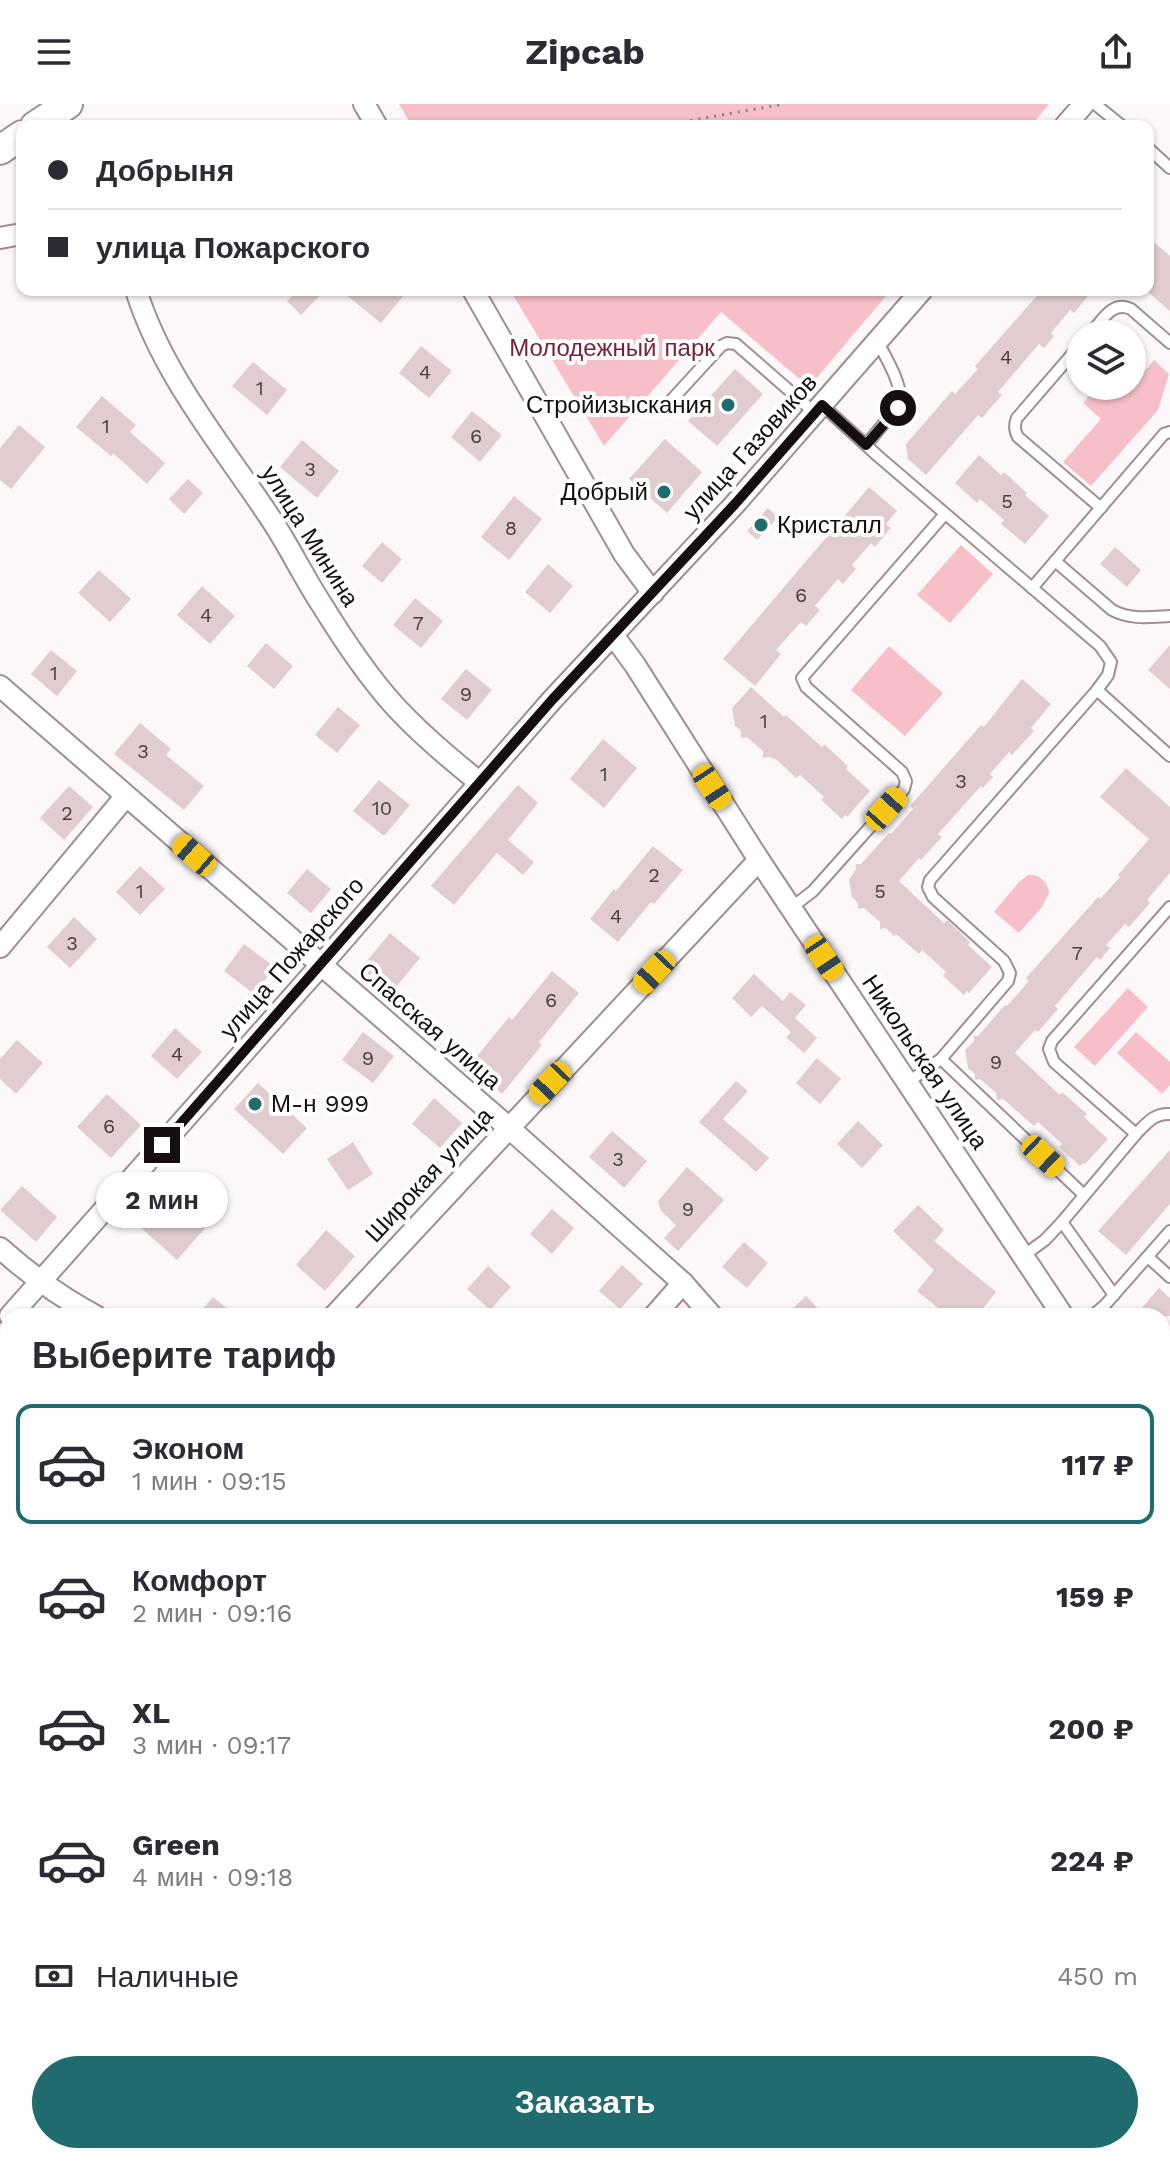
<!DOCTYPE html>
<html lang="ru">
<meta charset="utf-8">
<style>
:root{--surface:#fff;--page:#f7f7f7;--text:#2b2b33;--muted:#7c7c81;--line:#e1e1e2;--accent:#1f6b6d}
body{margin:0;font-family:"Work Sans",sans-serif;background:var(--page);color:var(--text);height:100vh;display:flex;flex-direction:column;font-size:30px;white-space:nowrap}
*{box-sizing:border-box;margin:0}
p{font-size:26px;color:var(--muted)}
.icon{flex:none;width:44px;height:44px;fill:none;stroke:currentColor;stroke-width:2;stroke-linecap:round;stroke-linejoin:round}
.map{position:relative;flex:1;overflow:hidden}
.sheet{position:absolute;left:0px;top:1204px;width:1170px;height:856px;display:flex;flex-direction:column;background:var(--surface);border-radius:24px 24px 0 0;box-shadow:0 2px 6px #0004}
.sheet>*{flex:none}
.top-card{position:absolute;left:16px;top:16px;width:1138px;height:176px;border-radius:16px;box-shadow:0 2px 6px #0004;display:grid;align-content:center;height:176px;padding:0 32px;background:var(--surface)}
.controls{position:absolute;left:1066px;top:216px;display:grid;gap:16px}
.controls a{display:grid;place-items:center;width:80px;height:80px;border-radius:50%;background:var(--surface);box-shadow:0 2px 6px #0004;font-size:40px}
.end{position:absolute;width:36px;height:36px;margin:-18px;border:10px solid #150e0f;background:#fff;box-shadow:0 0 0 4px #fff}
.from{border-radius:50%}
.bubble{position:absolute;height:56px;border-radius:28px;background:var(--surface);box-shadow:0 2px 6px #0004;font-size:26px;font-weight:700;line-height:56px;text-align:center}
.car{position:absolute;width:24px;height:48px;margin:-24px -12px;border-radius:10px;box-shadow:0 0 6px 2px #0007;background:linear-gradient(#f5c518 24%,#345 0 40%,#f5c518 0 76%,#345 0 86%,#f5c518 0)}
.top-card b{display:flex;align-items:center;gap:28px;height:76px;font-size:30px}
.top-card b+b{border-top:2px solid var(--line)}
.top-card i{width:20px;height:20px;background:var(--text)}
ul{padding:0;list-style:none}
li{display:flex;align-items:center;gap:24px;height:120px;margin:0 16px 12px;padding:0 16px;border:4px solid transparent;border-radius:16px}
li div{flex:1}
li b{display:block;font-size:30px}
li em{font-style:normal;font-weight:700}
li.on{border-color:var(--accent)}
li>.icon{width:72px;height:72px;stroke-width:1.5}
h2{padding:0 32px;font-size:36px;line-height:96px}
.pay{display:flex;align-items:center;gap:20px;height:88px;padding:0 32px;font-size:30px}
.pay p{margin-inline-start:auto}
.action{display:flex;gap:16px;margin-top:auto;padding:16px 32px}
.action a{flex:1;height:92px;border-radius:48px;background:var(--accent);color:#fff;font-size:32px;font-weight:700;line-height:92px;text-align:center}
header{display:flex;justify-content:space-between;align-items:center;height:104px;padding:0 32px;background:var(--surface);font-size:36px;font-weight:700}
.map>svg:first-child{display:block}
</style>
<header><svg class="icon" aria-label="menu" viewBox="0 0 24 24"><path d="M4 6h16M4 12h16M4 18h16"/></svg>Zipcab<svg class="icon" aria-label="share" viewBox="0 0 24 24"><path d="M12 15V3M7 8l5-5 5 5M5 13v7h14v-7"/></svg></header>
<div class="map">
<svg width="1170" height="2060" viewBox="0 0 1170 2060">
<defs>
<pattern id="forest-firs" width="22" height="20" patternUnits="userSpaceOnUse" patternTransform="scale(2)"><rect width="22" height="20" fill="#e9a0ac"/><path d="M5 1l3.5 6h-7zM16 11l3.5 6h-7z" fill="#c78993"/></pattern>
</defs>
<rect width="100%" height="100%" fill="#fcf8f9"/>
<g fill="#f7c0c8">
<polygon points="399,0 1049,0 1031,22 412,22"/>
<polygon points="510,186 891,186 809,283 721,208 604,342"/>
<polygon points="1154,256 1169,270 1158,306 1091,382 1063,358 1101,315 1083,299 1098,282 1132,282"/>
<polygon points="961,441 993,470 950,519 917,491"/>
<polygon points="889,542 943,589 905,632 851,586"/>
<path d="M1028 771C1040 770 1048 778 1049 789L1042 803 1019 829 994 808 1019 778Z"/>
<polygon points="1128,884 1148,903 1095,962 1074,943"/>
<polygon points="1136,928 1170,958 1170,981 1162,990 1117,949"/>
<polygon points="1170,1660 1170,1774 1162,1767 1162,1669"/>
</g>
<polygon fill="url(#forest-firs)" points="0,1819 8,1825 8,1935 0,1935"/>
<g fill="#e1cdd0">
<polygon points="1148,133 1170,152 1170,207 1148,188"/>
<polygon points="298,186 325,186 301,211 287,197"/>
<polygon points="340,186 408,186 381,219"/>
<polygon points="1042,186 1093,186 1074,209 1070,206 1051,229 1054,232 1044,244 1039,240 998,288 1002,291 982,314 978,311 926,371 908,355 906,340 952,287 955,290 978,265 975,262"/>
<polygon points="421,242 452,267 429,294 399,269"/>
<polygon points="253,258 287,286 267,311 232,282"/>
<polygon points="735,265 763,290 717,342 688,317"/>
<polygon points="102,292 136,321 130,328 165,359 147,380 113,349 111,352 76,323"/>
<polygon points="472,307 502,331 480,358 451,333"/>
<polygon points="19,321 45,343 11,385 0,376 0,344"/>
<polygon points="665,335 702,368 667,409 629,375"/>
<polygon points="302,336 339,367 317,394 280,363"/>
<polygon points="979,351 1001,371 1004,368 1027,389 1025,391 1049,412 1025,440 1001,420 1004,416 980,395 977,399 955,379"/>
<polygon points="188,375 203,389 184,410 169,395"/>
<polygon points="869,383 897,407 886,420 891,424 875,443 871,439 852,461 856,465 843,480 838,475 815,502 820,506 806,522 801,518 776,546 781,550 755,582 723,555"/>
<polygon points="514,392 542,415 509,456 481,433"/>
<polygon points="768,404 778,413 757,436 747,427"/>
<polygon points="382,438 402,455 382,479 362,462"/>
<polygon points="1115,443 1141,466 1127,483 1100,460"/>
<polygon points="548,460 573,482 550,509 525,488"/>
<polygon points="99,466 131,495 110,518 78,489"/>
<polygon points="202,482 235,512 210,540 177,511"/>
<polygon points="415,494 443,517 421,544 393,521"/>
<polygon points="266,539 293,562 274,585 247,562"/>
<polygon points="1170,541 1170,585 1148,566"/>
<polygon points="51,546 77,567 57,592 31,570"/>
<polygon points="466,565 492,586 467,616 441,595"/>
<polygon points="1022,575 1051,600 1031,624 1034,627 1012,651 1009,648 990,670 993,673 983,684 981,682 938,730 942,733 921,756 919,754 899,777 944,819 947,816 970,838 968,841 992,863 969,889 967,887 964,891 943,872 946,868 922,846 919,850 896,830 894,832 886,824 880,825 880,818 864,804 858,805 858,799 852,793 849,776 856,765 856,760 861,760 889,729 891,730 913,705 910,702 981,621 984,623"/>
<polygon points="751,583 784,613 786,611 822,643 824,640 848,662 846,665 870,687 847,713 845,711 842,715 821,696 824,693 800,671 796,674 777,656 770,653 763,654 763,647 747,633 741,634 741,627 735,622 732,604"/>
<polygon points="338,603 360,621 337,649 315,631"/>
<polygon points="140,619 171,645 166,651 204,682 184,706 114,650"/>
<polygon points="603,635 637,664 604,704 570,675"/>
<polygon points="1126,664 1170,703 1170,769 1147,796 1150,799 1129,823 1125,820 1106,841 1110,844 1100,856 1097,853 1055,902 1058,905 1038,928 1035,926 1015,949 1060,991 1062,988 1087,1010 1084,1013 1108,1035 1085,1060 1083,1059 1080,1062 1059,1043 1062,1040 1038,1018 1034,1022 1003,995 997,996 996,989 980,975 975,976 975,970 968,964 965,946 974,937 974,932 978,932 1005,901 1007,902 1029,877 1026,874 1098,793 1100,795 1120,773 1118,771 1149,735 1100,693"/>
<polygon points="379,676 410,701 384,732 353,707"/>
<polygon points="518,681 538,699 508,736 534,758 523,771 497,749 454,801 431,782"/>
<polygon points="69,682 93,703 64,736 40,714"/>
<polygon points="653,742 683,766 654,800 651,798 618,838 590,815 614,785 616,787"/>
<polygon points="140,762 165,785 140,811 116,788"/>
<polygon points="307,765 331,785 311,809 287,789"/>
<polygon points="74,813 97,835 70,864 47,843"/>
<polygon points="390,829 420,854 391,889 361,864"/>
<polygon points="244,840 275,863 254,890 224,867"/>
<polygon points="552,867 579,889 539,938 542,941 502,990 469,962 509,913 512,916"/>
<polygon points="754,870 783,897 790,888 806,901 795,914 817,934 804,949 786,933 791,928 762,902 751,913 732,894"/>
<polygon points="175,924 202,948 177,975 151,952"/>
<polygon points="363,928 394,952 373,979 342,956"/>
<polygon points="17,936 43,959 16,990 0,975 0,955"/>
<polygon points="817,954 841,975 820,1000 796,979"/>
<polygon points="736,977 748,987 723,1015 769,1054 756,1068 699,1018"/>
<polygon points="258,979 307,1024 283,1050 234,1005"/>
<polygon points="107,990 141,1021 111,1054 77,1023"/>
<polygon points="434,994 462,1019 440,1044 412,1020"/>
<polygon points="858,1017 883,1041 862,1064 837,1040"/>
<polygon points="612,1027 647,1057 624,1084 589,1053"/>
<polygon points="353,1038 373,1070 348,1086 327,1055"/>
<polygon points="1170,1046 1170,1100 1126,1151 1098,1127"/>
<polygon points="687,1063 724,1096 678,1147 664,1134 676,1121 661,1107 658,1097"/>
<polygon points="22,1082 57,1113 36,1138 0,1106"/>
<polygon points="169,1090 207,1122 177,1156 140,1123"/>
<polygon points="918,1101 944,1126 934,1137 996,1188 977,1212 948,1212 917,1187 934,1166 893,1127"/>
<polygon points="552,1105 574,1124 552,1150 530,1130"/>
<polygon points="326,1126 355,1152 325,1187 296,1161"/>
<polygon points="744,1138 768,1159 747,1184 722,1163"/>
<polygon points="622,1161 643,1180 620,1205 599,1187"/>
<polygon points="488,1162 511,1183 490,1206 467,1185"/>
<polygon points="1159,1184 1170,1194 1170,1212 1135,1212"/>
<polygon points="806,1192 825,1212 785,1212"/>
<polygon points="213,1193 236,1212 197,1212"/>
</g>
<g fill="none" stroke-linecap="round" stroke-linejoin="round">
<defs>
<g id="lane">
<polyline points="1095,0 1122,22"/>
<polyline points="1148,44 1170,64"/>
<path d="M1090 230C1102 217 1112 196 1131 205L1170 239"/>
<path d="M1080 241 1017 314C1014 321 1014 326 1018 333L1101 404"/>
<polyline points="822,301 879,353 1100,542 1111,558 1108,571 1097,586 930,776 928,783 933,793 1004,857 1010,869 1008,877 941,955 907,979"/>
<polyline points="666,302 721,242 727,239 736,240 815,309"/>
<path d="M866 341 901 299C901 278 887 256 878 238"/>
<path d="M1055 457 1112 506C1130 516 1150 513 1170 512"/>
<polyline points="1032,484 1164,330 1170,328"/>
<polyline points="1097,586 1170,652"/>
<polyline points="791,804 813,787 904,685 906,677 902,668 806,583 802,574 945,410"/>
<polyline points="941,955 1084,1091"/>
<path d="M1136 1030C1147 1019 1154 1009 1170 1010"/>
<polyline points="1062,1118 1114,1191"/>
<polyline points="1023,1152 1045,1136 1062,1118 1136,1030 1054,958 1049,945 1052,937 1170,803"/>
<polyline points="1148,1153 1170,1173"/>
<polyline points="1092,1212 1105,1201 1170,1127"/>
<polyline points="1162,1307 1170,1319"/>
<polyline points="1162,1806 1170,1813"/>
<polyline points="909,2052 919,2060"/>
</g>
<g id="street">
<polyline points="364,0 377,22"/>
<polyline points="1065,22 1084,0"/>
<polyline points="0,134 22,130"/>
<path d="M136 186C162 270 221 340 269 412 288 440 303 472 322 501 343 535 366 570 393 600 419 629 449 654 479 678"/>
<polyline points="473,186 624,450 653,489"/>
<polyline points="613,531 635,561 759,756 1063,1212"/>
<polyline points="0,582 508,1023 683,1179 712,1212"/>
<polyline points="0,843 126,692"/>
<path d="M0 1144C30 1171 60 1193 96 1212"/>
<polyline points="10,1212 321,861 552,596 735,400 922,186"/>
<polyline points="334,1212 759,756"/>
<polyline points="654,1212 683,1179"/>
<polyline points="1162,1360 1170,1372"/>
<polyline points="1162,1558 1170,1556"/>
<polyline points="0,1596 8,1587"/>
<polyline points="0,1789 8,1796"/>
<polyline points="0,1950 8,1950"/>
<polyline points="332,2052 341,2060"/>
<polyline points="749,2060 756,2052"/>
</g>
<g id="secondary">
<polyline points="35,22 68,0"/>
<polyline points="0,46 22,31"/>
<polyline points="1162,1606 1170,1597"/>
<polyline points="621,2060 627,2052"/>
</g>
</defs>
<use href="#lane" stroke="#a08e90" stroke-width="14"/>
<use href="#street" stroke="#a08e90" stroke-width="24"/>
<use href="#secondary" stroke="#a08e90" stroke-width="32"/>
<g stroke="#888283" stroke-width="3" stroke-dasharray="2 6" stroke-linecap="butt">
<polyline points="659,22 784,0"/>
<polyline points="1162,1651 1170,1642"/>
<polyline points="793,2060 800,2052"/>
<polyline points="810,2060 817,2052"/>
</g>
<use href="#lane" stroke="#fff" stroke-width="10"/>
<use href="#street" stroke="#fff" stroke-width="20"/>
<use href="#secondary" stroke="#fff" stroke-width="28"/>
</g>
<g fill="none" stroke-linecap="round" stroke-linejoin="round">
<polyline stroke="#150e0f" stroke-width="10" points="162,1041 552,596 735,400 822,301 866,341 898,304"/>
</g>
<g fill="#1f6b6d" stroke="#fff" stroke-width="3">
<circle cx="728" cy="301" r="8"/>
<circle cx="664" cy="388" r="8"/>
<circle cx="761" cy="421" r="8"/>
<circle cx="255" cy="1000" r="8"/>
</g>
<g text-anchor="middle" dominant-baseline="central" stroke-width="8" stroke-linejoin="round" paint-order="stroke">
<g font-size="20" fill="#483e3f">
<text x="1006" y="253">4</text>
<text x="425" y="268">4</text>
<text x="260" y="284">1</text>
<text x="106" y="322">1</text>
<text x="476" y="332">6</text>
<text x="310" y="365">3</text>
<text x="1007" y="397">5</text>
<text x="511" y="424">8</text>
<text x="801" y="491">6</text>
<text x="206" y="511">4</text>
<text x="418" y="519">7</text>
<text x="54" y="569">1</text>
<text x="466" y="590">9</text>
<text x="764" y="617">1</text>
<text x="143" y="647">3</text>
<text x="604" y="670">1</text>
<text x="961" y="677">3</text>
<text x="382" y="704">10</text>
<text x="67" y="709">2</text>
<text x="654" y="771">2</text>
<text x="140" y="787">1</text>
<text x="880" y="787">5</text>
<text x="616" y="812">4</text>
<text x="72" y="839">3</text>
<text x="1077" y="849">7</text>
<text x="551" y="896">6</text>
<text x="177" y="950">4</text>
<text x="368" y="954">9</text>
<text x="996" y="958">9</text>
<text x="109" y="1022">6</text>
<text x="618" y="1055">3</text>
<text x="688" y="1105">9</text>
</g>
<g font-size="24" fill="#772238" stroke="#fff">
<text x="612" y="244">Молодежный парк</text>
</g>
<g font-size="24" fill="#150e0f" stroke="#fff" text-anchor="end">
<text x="712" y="301">Стройизыскания</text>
<text x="648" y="388">Добрый</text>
<text x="777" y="421" text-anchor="start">Кристалл</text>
<text x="271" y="1000" text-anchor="start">М-н 999</text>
</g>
<g font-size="24" fill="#150e0f" stroke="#fff">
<text transform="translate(750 343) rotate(-48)">улица Газовиков</text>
<text transform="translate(310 432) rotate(58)">улица Минина</text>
<text transform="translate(292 854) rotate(-49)">улица Пожарского</text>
<text transform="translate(430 922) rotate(41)">Спасская улица</text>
<text transform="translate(925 958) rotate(56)">Никольская улица</text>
<text transform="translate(429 1071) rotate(-47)">Широкая улица</text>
</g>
</g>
</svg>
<div class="controls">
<a><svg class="icon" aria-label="layers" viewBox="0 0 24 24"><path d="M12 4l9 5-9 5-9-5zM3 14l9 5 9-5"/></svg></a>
</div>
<i class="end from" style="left:898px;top:304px"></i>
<i class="end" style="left:162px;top:1041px"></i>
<div class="bubble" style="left:96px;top:1068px;width:132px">2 мин</div>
<i class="car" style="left:712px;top:683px;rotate:147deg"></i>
<i class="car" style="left:886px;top:705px;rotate:42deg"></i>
<i class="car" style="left:194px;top:751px;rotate:311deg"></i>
<i class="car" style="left:824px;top:854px;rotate:146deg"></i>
<i class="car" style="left:654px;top:868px;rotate:223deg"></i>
<i class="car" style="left:550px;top:979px;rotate:223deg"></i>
<i class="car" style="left:1043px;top:1052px;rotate:133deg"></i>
<div class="top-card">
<b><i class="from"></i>Добрыня</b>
<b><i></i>улица Пожарского</b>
</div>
<section class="sheet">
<h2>Выберите тариф</h2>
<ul>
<li class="on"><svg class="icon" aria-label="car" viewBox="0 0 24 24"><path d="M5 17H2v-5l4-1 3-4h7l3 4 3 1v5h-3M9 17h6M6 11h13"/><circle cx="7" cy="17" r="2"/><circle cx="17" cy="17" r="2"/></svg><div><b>Эконом</b><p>1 мин · 09:15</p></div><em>117 ₽</em></li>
<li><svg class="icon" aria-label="car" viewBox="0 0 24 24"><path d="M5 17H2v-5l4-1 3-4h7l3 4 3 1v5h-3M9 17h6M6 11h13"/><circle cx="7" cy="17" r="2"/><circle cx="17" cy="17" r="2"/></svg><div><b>Комфорт</b><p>2 мин · 09:16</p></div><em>159 ₽</em></li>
<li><svg class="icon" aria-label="car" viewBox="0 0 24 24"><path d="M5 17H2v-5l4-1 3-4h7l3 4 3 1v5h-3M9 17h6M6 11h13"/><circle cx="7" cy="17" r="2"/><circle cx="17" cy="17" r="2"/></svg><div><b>XL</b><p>3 мин · 09:17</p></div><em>200 ₽</em></li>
<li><svg class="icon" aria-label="car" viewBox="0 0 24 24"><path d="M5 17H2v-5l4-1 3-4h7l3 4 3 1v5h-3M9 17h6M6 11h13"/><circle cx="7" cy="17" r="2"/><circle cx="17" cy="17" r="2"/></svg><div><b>Green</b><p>4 мин · 09:18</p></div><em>224 ₽</em></li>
</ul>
<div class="pay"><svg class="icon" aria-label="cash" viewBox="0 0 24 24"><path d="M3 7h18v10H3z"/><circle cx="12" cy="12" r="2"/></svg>Наличные<p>450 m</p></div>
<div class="action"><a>Заказать</a></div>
</section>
</div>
